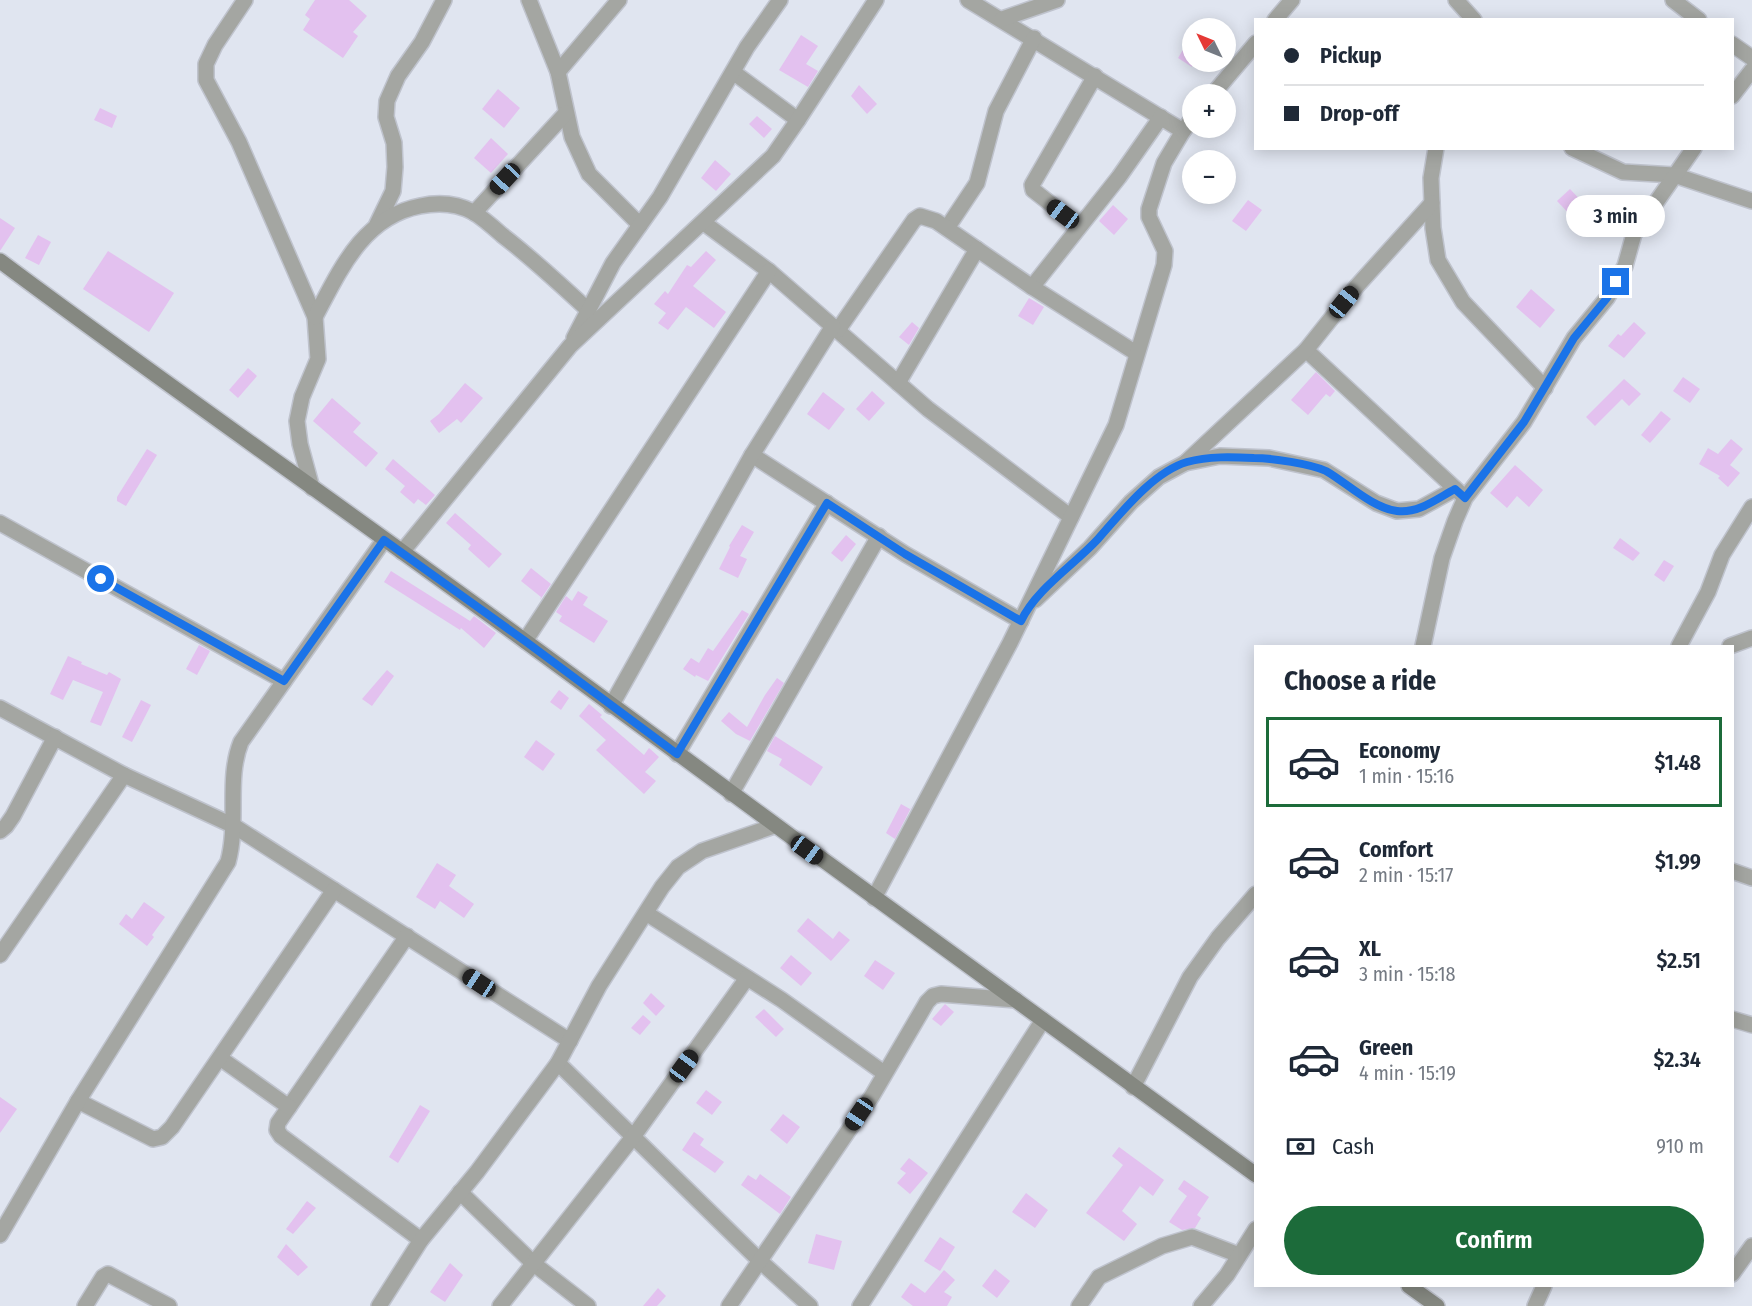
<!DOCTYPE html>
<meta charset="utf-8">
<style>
:root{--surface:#fff;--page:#f6f6f7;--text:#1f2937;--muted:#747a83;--line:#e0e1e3;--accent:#1c6b3a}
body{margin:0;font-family:"Fira Sans Condensed",sans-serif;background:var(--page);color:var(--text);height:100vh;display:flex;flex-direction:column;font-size:22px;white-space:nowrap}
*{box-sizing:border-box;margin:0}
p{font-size:20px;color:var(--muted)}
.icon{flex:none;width:33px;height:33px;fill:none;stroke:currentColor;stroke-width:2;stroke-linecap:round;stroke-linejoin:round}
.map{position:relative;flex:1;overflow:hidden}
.sheet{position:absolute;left:1254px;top:645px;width:480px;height:642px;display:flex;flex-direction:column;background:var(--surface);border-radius:0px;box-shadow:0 3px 15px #0003}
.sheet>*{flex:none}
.banner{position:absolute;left:1254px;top:18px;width:480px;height:132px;border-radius:0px;box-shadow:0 3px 15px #0003;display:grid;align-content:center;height:132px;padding:0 30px;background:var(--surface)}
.needle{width:39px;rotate:313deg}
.controls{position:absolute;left:1182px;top:18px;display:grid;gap:12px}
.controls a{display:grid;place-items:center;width:54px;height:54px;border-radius:50%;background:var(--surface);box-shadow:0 3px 15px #0003;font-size:30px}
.end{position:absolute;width:27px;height:27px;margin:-14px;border:8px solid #1a73e8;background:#fff;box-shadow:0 0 0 3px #fff}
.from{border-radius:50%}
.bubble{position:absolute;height:42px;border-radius:21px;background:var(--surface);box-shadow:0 3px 15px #0003;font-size:20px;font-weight:600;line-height:42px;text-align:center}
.car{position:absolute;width:18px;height:36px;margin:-18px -9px;border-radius:8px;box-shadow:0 0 4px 2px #0007;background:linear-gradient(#222 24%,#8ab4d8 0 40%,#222 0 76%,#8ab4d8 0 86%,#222 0)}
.banner b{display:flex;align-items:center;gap:21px;height:57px;font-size:22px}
.banner b+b{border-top:2px solid var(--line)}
.banner i{width:15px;height:15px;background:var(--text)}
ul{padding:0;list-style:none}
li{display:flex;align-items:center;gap:18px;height:90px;margin:0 12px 9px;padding:0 18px;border:3px solid transparent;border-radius:0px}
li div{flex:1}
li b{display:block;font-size:22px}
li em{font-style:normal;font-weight:600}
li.on{border-color:var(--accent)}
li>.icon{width:54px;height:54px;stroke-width:1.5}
h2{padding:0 30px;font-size:27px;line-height:72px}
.pay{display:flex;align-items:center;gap:15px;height:66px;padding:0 30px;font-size:22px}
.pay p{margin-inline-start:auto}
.action{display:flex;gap:12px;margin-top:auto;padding:12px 30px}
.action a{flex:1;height:69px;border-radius:36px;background:var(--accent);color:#fff;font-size:24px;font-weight:600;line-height:69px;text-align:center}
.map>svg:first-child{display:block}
</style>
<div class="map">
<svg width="1752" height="1306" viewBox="0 0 1752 1306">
<rect width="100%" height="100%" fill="#e0e5f0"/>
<g fill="#e3c1ef">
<polygon points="315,0 349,0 367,16 353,32 358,36 343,58 303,30 310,19 305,15"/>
<polygon points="801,35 818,46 806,64 818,71 808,87 779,70"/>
<polygon points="1192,35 1192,67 1178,58"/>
<polygon points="859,85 877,104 867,114 851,96"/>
<polygon points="498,89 520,108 504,128 482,109"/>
<polygon points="100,108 117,116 112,128 94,120"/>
<polygon points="757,116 772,129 764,138 749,124"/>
<polygon points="491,138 508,154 491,173 474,158"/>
<polygon points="715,160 731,174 716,191 701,178"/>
<polygon points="1570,189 1587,207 1574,219 1557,201"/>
<polygon points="1248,200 1262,210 1246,231 1232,221"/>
<polygon points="1113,205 1128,219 1114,235 1099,221"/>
<polygon points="0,218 15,228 0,251"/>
<polygon points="38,235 51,242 39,265 25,258"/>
<polygon points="108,251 174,293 149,332 83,289"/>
<polygon points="706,251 716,260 693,286 726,312 714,328 686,307 668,330 658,323 666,313 654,304 665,291 668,294 687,265 691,267"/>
<polygon points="1531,289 1555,310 1540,328 1516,307"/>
<polygon points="1029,298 1044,307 1033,325 1018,316"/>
<polygon points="912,322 919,328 909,345 899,337"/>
<polygon points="1634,322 1646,333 1624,358 1608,346 1618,334 1621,336"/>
<polygon points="248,368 257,376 238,398 229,390"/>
<polygon points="1316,372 1335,391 1330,397 1326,394 1308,415 1291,400"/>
<polygon points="1683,377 1700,389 1690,403 1673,391"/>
<polygon points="1624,379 1641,394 1629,406 1622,399 1595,426 1586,417"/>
<polygon points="465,383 483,398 461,423 457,419 439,433 430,421 439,414"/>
<polygon points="872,391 885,403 869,421 856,409"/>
<polygon points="823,392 845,409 829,430 807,414"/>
<polygon points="332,398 361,423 353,432 378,453 366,467 313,421"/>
<polygon points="1661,411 1671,419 1650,443 1641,435"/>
<polygon points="1731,439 1743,449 1730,465 1740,473 1728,487 1718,478 1720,476 1699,464 1708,448 1718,454"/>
<polygon points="147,449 157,455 126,506 117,501 117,497"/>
<polygon points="393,459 435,495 426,505 418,499 414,504 400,492 405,486 385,469"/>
<polygon points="1515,465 1543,490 1529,507 1517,496 1507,508 1490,493"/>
<polygon points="455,513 502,554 489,568 468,549 471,545 446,523"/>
<polygon points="742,525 754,532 740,556 747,559 738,578 719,569 730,547 729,546"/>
<polygon points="846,535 856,544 842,562 831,553"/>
<polygon points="1620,538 1640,553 1633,561 1613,548"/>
<polygon points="1664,560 1674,566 1664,582 1654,575"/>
<polygon points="531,568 551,584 540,600 541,597 521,581"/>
<polygon points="391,571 470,621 474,616 496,633 484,648 461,628 460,630 384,582"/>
<polygon points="578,591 588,597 583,605 608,621 594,643 559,621 562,616 556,612 566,596 572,601"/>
<polygon points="742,610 749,614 708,681 696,675 695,677 683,669 691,658 699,663 708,648 713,651"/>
<polygon points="199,645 210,651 197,675 186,669"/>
<polygon points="68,656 82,662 81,664 107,675 109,672 121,679 101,726 90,722 103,692 73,680 63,700 50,694"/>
<polygon points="387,670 394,676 372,706 362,699"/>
<polygon points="777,678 784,683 750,741 736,734 721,721 729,712 747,727 765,695"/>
<polygon points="559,690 569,698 561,710 550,702"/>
<polygon points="141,700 151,705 132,742 122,737"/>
<polygon points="589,704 602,715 600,717 644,755 649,748 659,757 645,772 656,781 644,794 596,750 606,740 579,716"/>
<polygon points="775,736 823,767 811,786 779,765 782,759 767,751"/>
<polygon points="536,740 555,754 543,771 524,757"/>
<polygon points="901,804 910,809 913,804 895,839 886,833"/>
<polygon points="437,863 456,875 449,886 474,904 464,918 440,901 435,909 416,897"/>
<polygon points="144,902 165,917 152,935 154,937 147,946 119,924 126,914 132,919"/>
<polygon points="808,918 833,939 839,931 850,940 831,961 797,931"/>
<polygon points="791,955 812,973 801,986 780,968"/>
<polygon points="875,960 895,973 883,990 864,976"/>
<polygon points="651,993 665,1006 656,1016 643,1003"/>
<polygon points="945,1004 954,1012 941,1026 932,1019"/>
<polygon points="764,1009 784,1029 776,1037 755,1017"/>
<polygon points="643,1015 651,1022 640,1035 631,1028"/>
<polygon points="706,1090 722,1102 712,1115 696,1103"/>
<polygon points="0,1097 17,1109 0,1133"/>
<polygon points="420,1105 430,1111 398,1163 389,1157"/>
<polygon points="783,1114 800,1127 787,1144 770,1130"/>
<polygon points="694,1132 704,1139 700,1145 724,1162 715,1173 682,1150"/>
<polygon points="1119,1147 1164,1180 1153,1196 1140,1186 1122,1211 1137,1224 1124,1241 1086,1213 1123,1165 1112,1156"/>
<polygon points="909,1158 928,1173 910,1194 897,1183 906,1173 900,1169"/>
<polygon points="760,1174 791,1197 780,1214 741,1185 748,1175 756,1180"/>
<polygon points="1184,1180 1209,1197 1197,1215 1201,1218 1195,1228 1182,1230 1169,1222 1187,1196 1178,1189"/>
<polygon points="1026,1193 1048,1210 1035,1228 1012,1212"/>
<polygon points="307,1201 316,1208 293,1234 286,1229"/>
<polygon points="816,1234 842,1241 834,1270 808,1263"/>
<polygon points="940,1237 955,1247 940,1271 924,1261"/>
<polygon points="286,1244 308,1267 298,1276 277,1257"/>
<polygon points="450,1263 463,1275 445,1302 430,1292"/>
<polygon points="995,1269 1010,1281 997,1298 982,1286"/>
<polygon points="944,1270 955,1280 944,1292 952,1297 947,1306 913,1306 901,1297 911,1283 925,1293"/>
<polygon points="658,1288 666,1296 657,1306 643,1306"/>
</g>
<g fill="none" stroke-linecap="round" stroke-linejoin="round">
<defs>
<g id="street">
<polyline points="245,0 215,45 206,64 206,80 239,142 315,317 318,359 302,397 297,421 300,444 312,488"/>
<polyline points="529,0 558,72 572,137 589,174 640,225"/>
<polyline points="968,0 1183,131"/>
<polyline points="1456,0 1474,20"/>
<polyline points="1673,0 1699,20"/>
<polyline points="1002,19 1057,0"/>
<polyline points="1275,20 1292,0"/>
<polyline points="1732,44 1752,58"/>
<polyline points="558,72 619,0"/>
<polyline points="733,72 798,120"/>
<polyline points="1213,94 1256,43"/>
<polyline points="1732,96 1752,70"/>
<polyline points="1436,148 1431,178 1433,228 1438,260 1463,302 1545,388"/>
<polyline points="1572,148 1623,172 1674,175 1752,201"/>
<polyline points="474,213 566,113"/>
<polyline points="704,223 769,271 928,409 1071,517"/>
<polyline points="377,224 393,191 395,167 394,143 386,117 387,101 398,76 422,42 444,0"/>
<polyline points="1079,226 1033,190 1032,185 1095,76"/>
<polyline points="947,228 977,183 996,111 1034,38"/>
<polyline points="1032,287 1119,177 1161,117"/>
<path d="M315 317C340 270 363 217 420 206 439 202 456 203 473 212 483 218 493 227 502 235 532 258 560 284 588 310"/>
<polyline points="838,330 914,220 920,216 936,221 1032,287 1136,353"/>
<polyline points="574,338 613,263 660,197 747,47 780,0"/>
<polyline points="1306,350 1461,494"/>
<polyline points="898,383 977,249"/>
<polyline points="752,455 905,554 1021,621"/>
<polyline points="1185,463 1306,350 1357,286 1432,203"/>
<polyline points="0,523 284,681"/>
<polyline points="402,552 570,346 773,156 798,120 876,0"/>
<polyline points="1035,600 1090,548 1131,502 1159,477 1185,463 1220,456 1269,458 1324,470 1376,503 1397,511 1419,509 1455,489"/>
<polyline points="525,641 769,271"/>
<polyline points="1423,646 1442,558 1455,521 1465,498 1524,422 1574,338 1607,298 1625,266 1634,234 1694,148"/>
<polyline points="1679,646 1708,592 1722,555 1752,507"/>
<polyline points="1730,646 1752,638"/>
<polyline points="611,706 752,455 833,326"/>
<polyline points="0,708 124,775 234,826 570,1041"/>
<polyline points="677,754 827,503"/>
<polyline points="731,794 879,536"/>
<polyline points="0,831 6,826 13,816 55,737"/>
<polyline points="1732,871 1752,878"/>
<polyline points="874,898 1010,643 1116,425 1164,265 1165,251 1149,217 1149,209 1164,163 1183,131 1192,119"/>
<polyline points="646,913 782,1000 884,1073"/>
<polyline points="407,936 278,1123 277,1130 281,1136 421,1240"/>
<polyline points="0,955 124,775"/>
<polyline points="1732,1019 1752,1025"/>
<polyline points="220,1058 289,1107"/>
<polyline points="558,1063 760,1261 810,1306"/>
<polyline points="1133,1087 1190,977 1218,938 1256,894"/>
<polyline points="78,1101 153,1139 162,1137 172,1127 334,890"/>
<polyline points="460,1192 534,1264 588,1306"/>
<path d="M0 1235 78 1101 228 862C239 822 226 779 241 742L384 540"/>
<polyline points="1732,1274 1752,1246"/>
<polyline points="85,1306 103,1277 108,1274 169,1306"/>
<polyline points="379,1306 421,1240 477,1172 558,1063 599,986 662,887 678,867 702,851 774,826"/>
<polyline points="500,1306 633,1137 747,978"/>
<polyline points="729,1306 872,1096 927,1002 933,996 941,994 1016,1000"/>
<polyline points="860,1306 1043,1020"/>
<polyline points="1079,1306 1099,1277 1162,1246 1192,1237 1239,1255"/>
<polyline points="1201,1306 1227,1275 1256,1229"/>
<polyline points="1535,1306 1544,1286"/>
</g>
<g id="secondary">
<path d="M0 261C173 390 351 513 525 641 768 820 1011 998 1256 1175"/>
<polyline points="1409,1286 1437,1306"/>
</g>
</defs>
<use href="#street" stroke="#bfc3cd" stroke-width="18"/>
<use href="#secondary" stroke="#bfc3cd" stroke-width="18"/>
<use href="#street" stroke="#a4a6a2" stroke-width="15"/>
<use href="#secondary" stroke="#858881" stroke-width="15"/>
</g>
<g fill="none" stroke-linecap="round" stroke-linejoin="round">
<path stroke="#1a73e8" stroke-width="8" d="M101 579 284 681 384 540 525 641 677 754 827 503 905 554 1021 621C1036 589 1074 565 1098 539 1121 513 1153 472 1187 462 1209 456 1232 457 1254 458 1272 458 1311 464 1326 471 1347 483 1372 508 1397 511 1418 514 1438 498 1455 489L1465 498 1524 422 1574 338 1607 298 1616 282"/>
</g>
</svg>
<div class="controls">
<a><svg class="needle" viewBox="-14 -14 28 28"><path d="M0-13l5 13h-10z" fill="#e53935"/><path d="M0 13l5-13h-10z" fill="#747a83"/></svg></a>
<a>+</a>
<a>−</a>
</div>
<i class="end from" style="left:101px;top:579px"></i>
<i class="end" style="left:1616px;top:282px"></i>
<div class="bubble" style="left:1566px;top:195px;width:99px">3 min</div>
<i class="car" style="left:505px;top:179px;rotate:223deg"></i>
<i class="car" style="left:1063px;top:214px;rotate:307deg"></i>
<i class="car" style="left:1344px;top:302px;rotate:39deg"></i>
<i class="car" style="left:807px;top:850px;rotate:126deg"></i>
<i class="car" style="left:479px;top:983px;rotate:303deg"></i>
<i class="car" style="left:684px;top:1066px;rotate:36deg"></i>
<i class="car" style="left:859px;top:1114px;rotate:214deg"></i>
<div class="banner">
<b><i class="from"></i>Pickup</b>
<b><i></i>Drop-off</b>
</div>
<section class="sheet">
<h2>Choose a ride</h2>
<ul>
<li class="on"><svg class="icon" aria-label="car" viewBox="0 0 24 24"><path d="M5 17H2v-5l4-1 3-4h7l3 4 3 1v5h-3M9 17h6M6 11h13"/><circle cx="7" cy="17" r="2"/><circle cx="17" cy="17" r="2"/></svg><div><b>Economy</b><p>1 min · 15:16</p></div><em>$1.48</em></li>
<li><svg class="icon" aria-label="car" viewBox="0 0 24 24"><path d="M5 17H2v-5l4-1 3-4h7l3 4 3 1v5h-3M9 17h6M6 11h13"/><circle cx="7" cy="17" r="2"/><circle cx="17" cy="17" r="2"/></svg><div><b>Comfort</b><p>2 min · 15:17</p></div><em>$1.99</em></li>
<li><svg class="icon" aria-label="car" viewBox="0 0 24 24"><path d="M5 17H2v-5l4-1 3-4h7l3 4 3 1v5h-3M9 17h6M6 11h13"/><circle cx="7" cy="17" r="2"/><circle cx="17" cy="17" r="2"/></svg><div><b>XL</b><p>3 min · 15:18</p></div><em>$2.51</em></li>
<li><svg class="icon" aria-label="car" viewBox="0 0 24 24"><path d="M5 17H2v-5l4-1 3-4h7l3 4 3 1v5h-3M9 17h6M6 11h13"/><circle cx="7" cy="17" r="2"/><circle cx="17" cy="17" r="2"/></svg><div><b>Green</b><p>4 min · 15:19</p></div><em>$2.34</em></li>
</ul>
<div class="pay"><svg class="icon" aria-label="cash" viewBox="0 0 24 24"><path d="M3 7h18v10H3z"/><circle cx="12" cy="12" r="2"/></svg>Cash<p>910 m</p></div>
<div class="action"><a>Confirm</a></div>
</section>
</div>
